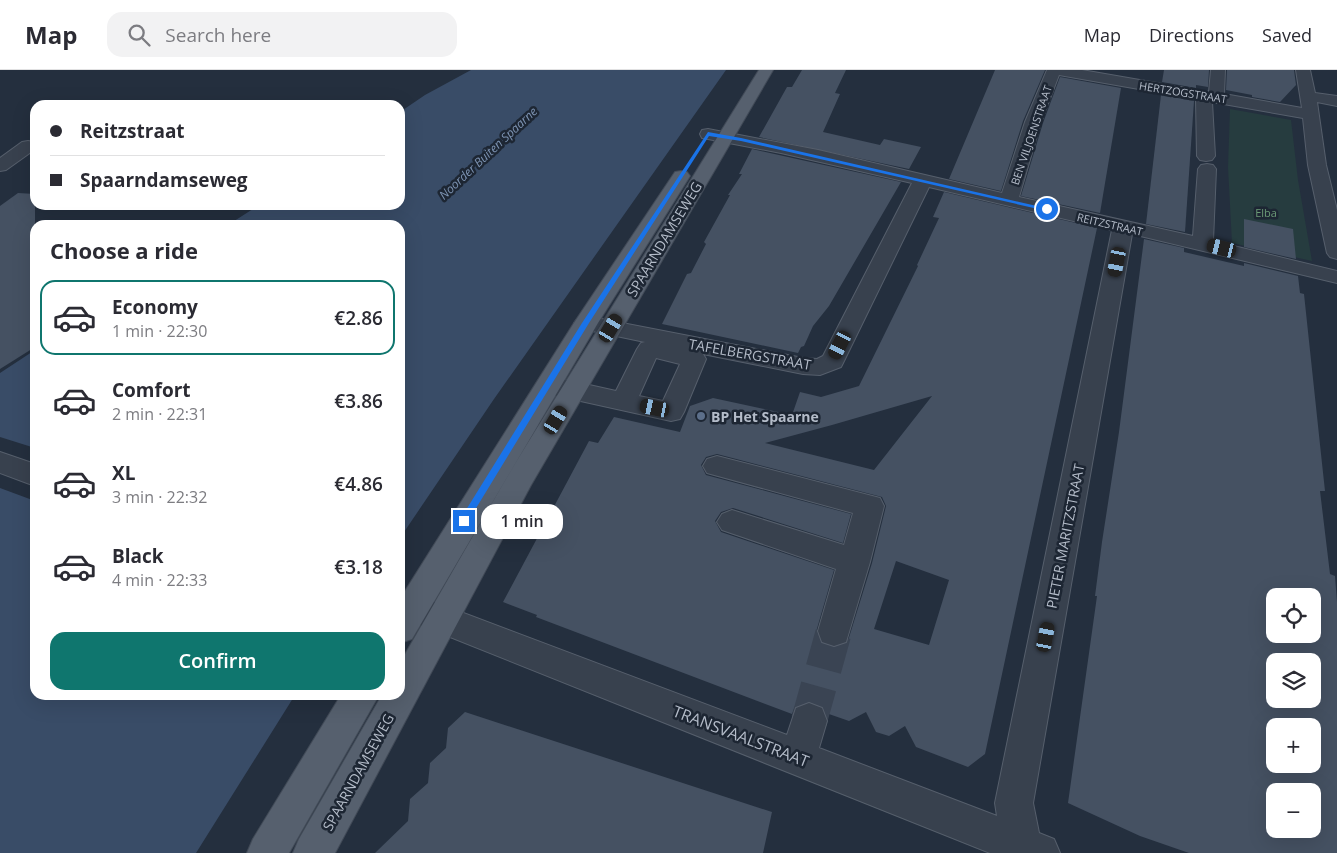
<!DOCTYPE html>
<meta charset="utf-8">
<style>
:root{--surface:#fff;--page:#f2f2f3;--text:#2b2b33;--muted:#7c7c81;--line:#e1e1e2;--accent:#0f766e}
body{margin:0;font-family:"Open Sans",sans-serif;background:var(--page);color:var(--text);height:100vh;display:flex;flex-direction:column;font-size:19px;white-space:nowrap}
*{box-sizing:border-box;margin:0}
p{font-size:16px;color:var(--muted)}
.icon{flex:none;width:28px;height:28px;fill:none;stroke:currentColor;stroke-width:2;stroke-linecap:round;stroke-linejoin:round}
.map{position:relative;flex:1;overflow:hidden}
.sheet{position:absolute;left:30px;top:150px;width:375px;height:480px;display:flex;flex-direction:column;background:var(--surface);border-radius:15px;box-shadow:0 5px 20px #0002}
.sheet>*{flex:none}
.banner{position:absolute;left:30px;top:30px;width:375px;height:110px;border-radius:15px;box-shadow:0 5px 20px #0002;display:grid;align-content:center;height:110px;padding:0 20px;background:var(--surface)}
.tools{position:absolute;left:1266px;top:518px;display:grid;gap:10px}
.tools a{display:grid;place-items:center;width:55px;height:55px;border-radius:10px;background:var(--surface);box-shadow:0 5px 20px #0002;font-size:25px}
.end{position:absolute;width:22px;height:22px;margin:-11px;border:6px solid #1a73e8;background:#fff;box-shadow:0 0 0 2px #fff}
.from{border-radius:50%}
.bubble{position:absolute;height:35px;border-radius:15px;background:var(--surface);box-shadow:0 5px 20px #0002;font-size:16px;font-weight:600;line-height:35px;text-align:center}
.car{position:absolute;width:15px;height:30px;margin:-15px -8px;border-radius:6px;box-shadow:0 0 4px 1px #0007;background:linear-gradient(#222 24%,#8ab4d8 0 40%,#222 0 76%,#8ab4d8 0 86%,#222 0)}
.banner b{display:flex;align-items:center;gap:18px;height:48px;font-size:19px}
.banner b+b{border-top:1px solid var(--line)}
.banner i{width:12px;height:12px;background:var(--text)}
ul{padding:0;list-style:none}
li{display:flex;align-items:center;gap:15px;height:75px;margin:0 10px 8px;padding:0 10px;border:2px solid transparent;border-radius:15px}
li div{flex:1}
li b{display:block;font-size:19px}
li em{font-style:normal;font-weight:600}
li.on{border-color:var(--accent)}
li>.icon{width:45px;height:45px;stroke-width:1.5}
h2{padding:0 20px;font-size:22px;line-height:60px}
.cta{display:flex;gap:10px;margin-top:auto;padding:10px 20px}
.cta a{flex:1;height:58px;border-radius:15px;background:var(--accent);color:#fff;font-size:20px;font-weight:600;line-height:58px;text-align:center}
header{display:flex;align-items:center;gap:30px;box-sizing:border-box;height:70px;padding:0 25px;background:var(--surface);border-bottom:1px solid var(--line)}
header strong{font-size:24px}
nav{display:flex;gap:28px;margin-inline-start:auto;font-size:18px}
.search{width:350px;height:45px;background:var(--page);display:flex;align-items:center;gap:12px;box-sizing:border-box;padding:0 18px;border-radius:15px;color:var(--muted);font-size:19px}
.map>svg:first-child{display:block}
</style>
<header>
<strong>Map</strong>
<div class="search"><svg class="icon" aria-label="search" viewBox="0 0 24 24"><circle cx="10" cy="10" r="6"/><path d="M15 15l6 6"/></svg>Search here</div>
<nav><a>Map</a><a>Directions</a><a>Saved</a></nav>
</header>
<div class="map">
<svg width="1337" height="783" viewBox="0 0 1337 783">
<rect width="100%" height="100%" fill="#242f3e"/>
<polygon fill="#263c3f" points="1230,39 1291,50 1298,110 1312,191 1232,173 1228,97"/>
<g fill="#394c67">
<polygon points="471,0 726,0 494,329 400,468 400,155 228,155 259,135 400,135 400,42 425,25"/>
<polygon points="35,280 35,625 295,625 196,783 0,783 0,303"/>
</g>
<polygon fill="#242f3e" points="0,367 35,378 35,431 0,418"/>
<g fill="#455162" fill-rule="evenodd">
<polygon points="802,0 846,0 835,23 840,24 823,62 880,75 884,69 921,77 909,99 759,67 787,17 792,17"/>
<polygon points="995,0 1045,0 1023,51 1001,121 949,109"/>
<polygon points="1164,0 1209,0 1208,17 1196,15 1196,18 1162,12"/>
<polygon points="1227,0 1294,0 1296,15 1280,32 1252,27 1252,25 1226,20"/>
<polygon points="1060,7 1121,18 1100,143 1021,126 1043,53"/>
<polygon points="1161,25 1194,31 1185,162 1146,154"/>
<polygon points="752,79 901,112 829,236 813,256 804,276 801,277 798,283 662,254 687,204 691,203 706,174 704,172 730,125 728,125 742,104 739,104"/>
<path d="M944 122 1097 158 985 684 968 697 916 677 905 656 889 666 876 662 866 642 849 651 826 643 823 636 808 631 795 636 792 644 536 547 537 545 503 532 589 371 598 373 614 347 680 362 690 336 713 328 792 345 800 322 821 327 859 316 918 196 917 195 939 148 933 147ZM932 326 874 400 765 373 832 355ZM717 384 882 427 886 436 872 493 847 574 835 578 821 574 816 562 834 500 721 462 715 451 721 442 733 438 843 473 851 444 706 405 701 395 706 387ZM896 491 949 510 929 575 874 559Z"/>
<polygon points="18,123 35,124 35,277 0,299 0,136"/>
<polygon points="1244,149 1293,159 1296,189 1244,177"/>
<path d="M1144 169 1184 178V182L1244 196V193L1298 206 1300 223 1304 224 1321 384 1325 421H1320L1330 504 1335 506 1337 532V783H1189L1140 766 1068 733 1097 526H1095L1102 472 1119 362ZM1275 526H1312V564H1275ZM1275 591H1312V629H1275ZM1275 656H1312V694H1275ZM1275 721H1312V759H1275Z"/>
<polygon points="465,642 772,742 763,783 375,783 408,751 410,729 428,713 430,693 446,678 448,658"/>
</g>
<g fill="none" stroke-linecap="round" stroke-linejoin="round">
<polyline stroke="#3a4453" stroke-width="36" stroke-dasharray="36 18" stroke-linecap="butt" points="809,651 834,561"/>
<defs>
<g id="minor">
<path d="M1047 0H1082L1209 22 1211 0H1225L1224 24 1302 38 1296 0H1310L1315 23 1337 26V36L1317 32 1326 95 1337 140V189L1330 187 1327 183 1308 95 1303 48 1212 32 1215 86 1212 90 1206 91 1200 90 1197 86 1196 29 1059 5 1041 52 1019 127 1193 166 1198 99 1201 95 1207 94 1213 95 1216 99 1213 171 1337 201V213L1132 164 1033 733 1039 763 1054 769 1060 783H990L400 547V519L787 665 796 638 809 633 822 638 827 651 819 678 997 746 995 733 1112 160 929 117 844 291 841 297 820 305 803 304 703 284 706 289 684 342 680 349 671 351 549 324 540 321 536 315 540 309 549 306 616 321 637 279 641 273 645 272 578 258 574 253 578 248 586 246 803 288 817 289 823 286 912 113 781 83 708 69 702 68 700 64 702 60 708 59 818 80 1002 123 1025 52ZM656 288 680 294 663 331 639 326Z"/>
<polygon points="28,71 34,72 34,80 6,100 0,101 0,88 22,72"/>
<polygon points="0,382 35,394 35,416 0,403"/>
<polygon points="717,386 880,428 884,436 870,492 846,572 834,576 822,572 818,561 836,499 722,460 717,452 722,444 732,440 844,475 853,443 707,403 703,396 707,389"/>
</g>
<g id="major">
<polygon points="759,0 773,0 531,415 335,783 293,783 299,769 382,625 400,625 400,593 511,400"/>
<polygon points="681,101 687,102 690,106 598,253 412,569 400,573 400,529 574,253 675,102"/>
<polygon points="341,625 379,625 289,783 247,783 253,769"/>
</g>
</defs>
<use href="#minor" stroke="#565f6c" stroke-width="2"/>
<use href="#major" stroke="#414a57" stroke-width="2"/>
<use href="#minor" fill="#38414e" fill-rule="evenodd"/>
<use href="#major" fill="#56606e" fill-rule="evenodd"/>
</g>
<polygon fill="#1a73e8" points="708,62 741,68 1050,139 1047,141 741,71 709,66 589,253 467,453 461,453 461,448 582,253"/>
<circle fill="#5c6f8a" stroke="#1d2633" stroke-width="2" cx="701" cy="346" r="5"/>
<g text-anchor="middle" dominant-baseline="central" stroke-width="5" stroke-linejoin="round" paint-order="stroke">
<g font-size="11" fill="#b4bcc9" stroke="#1d2633">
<text transform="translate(1183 22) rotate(9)">HERTZOGSTRAAT</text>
<text transform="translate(1031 65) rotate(-71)">BEN VILJOENSTRAAT</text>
<text transform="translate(1110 154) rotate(13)">REITZSTRAAT</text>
</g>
<g font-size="11" fill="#6b9a76" stroke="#1d2633">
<text x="1266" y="142">Elba</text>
</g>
<g font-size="12" font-style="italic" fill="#7c92b1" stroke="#1d2633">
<text transform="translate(488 83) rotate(-43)">Noorder Buiten Spaarne</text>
</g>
<g font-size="14" fill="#b4bcc9" stroke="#1d2633">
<text transform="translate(664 169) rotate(-59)">SPAARNDAMSEWEG</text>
<text transform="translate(750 284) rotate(10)">TAFELBERGSTRAAT</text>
<text transform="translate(1065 466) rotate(-79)">PIETER MARITZSTRAAT</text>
<text transform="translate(358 702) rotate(-61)">SPAARNDAMSEWEG</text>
</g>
<g font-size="14" font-weight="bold" fill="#b4bcc9" stroke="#1d2633" text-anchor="start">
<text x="711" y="346">BP Het Spaarne</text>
</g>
<g font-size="16" fill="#b4bcc9" stroke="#1d2633">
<text transform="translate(741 666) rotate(21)">TRANSVAALSTRAAT</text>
</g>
</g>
</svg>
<div class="tools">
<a><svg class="icon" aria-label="locate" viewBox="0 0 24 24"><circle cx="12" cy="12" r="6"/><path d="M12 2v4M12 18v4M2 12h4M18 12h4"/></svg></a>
<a><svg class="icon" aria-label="layers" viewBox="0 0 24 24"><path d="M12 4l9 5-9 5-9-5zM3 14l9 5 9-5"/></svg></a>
<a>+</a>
<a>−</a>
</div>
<i class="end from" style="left:1047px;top:139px"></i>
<i class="end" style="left:464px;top:451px"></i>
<div class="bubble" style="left:481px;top:434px;width:82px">1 min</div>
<i class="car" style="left:1222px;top:178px;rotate:284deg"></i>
<i class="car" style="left:1117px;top:192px;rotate:191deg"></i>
<i class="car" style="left:611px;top:258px;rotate:31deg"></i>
<i class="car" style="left:840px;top:275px;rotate:207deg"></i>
<i class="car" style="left:655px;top:338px;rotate:282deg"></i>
<i class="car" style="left:556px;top:350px;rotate:31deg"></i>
<i class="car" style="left:1046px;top:567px;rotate:11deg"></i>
<div class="banner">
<b><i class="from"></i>Reitzstraat</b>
<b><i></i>Spaarndamseweg</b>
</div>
<section class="sheet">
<h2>Choose a ride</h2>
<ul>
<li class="on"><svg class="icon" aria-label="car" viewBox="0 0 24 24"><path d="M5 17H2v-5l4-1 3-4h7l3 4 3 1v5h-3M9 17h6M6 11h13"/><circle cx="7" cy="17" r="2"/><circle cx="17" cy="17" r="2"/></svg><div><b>Economy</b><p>1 min · 22:30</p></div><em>€2.86</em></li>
<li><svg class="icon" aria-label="car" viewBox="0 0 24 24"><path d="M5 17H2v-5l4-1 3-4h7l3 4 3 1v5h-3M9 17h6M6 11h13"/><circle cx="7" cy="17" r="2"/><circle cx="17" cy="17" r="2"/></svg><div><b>Comfort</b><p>2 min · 22:31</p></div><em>€3.86</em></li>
<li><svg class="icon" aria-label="car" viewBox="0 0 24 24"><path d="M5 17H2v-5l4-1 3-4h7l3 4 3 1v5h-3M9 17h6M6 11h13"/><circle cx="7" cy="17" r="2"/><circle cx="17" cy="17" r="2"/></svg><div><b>XL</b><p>3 min · 22:32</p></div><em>€4.86</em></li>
<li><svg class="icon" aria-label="car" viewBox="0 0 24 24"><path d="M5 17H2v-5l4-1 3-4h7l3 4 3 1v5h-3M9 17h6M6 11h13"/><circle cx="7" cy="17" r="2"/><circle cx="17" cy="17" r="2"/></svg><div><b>Black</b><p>4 min · 22:33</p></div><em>€3.18</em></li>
</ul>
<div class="cta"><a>Confirm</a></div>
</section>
</div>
